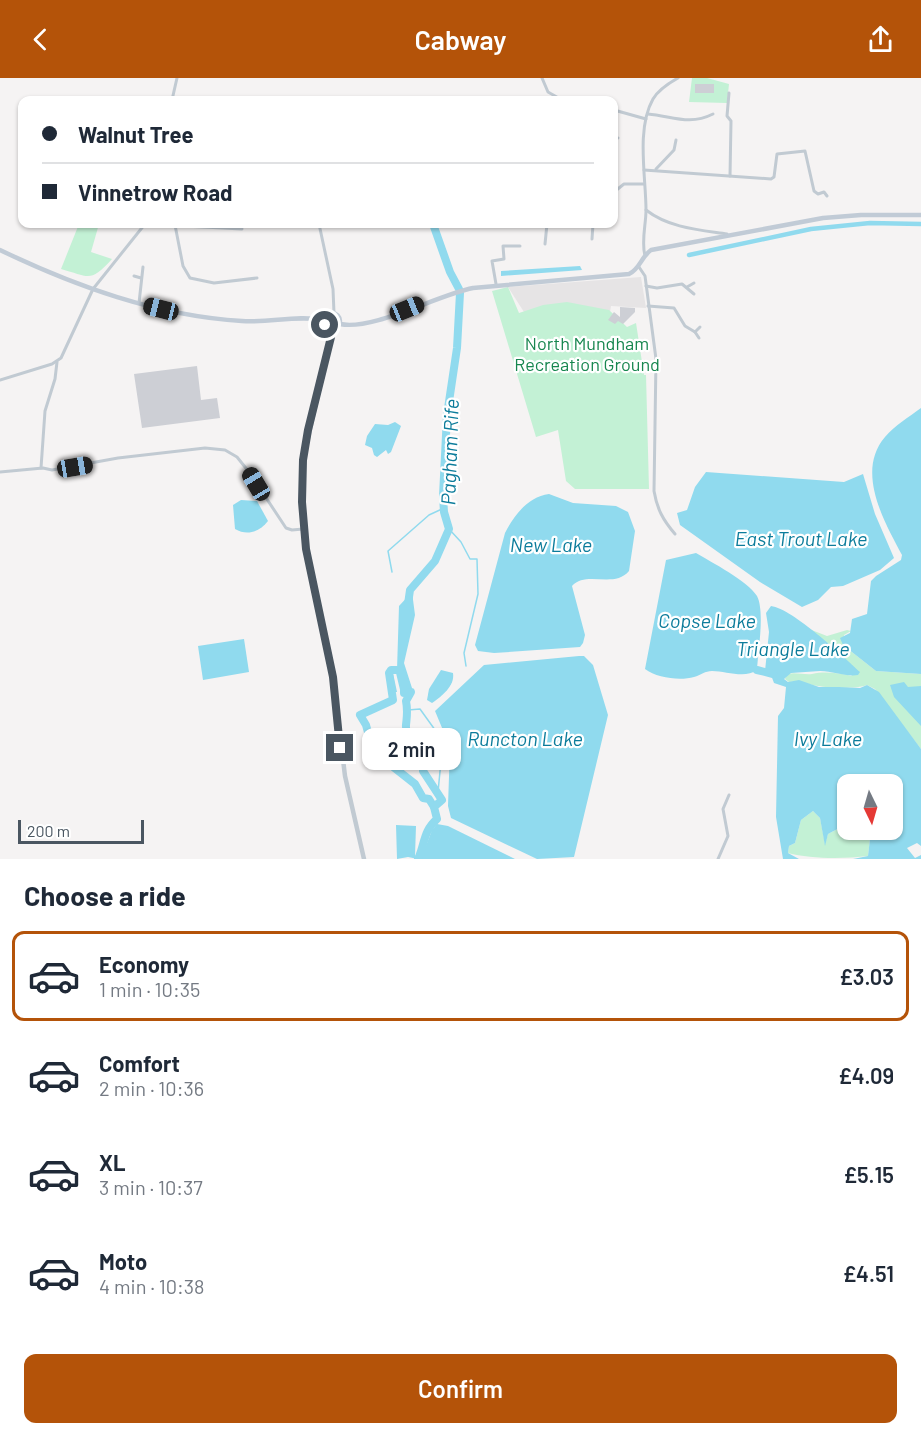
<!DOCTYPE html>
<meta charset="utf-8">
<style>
:root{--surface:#fff;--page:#f6f6f7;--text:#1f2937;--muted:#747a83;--line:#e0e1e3;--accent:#b45309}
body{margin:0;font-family:Barlow,sans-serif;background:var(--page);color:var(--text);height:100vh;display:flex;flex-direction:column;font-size:22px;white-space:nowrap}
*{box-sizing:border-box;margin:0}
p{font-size:20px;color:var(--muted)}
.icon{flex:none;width:33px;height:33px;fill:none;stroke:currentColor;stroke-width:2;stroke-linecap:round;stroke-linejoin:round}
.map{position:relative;height:781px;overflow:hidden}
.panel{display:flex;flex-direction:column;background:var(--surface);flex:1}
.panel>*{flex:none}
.top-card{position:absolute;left:18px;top:18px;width:600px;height:132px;border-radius:12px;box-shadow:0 2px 4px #0004;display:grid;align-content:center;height:132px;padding:0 24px;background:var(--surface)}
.needle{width:39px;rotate:175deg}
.buttons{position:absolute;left:837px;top:696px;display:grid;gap:12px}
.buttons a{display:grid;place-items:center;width:66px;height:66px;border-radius:12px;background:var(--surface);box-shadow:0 2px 4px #0004;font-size:30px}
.scale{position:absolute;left:18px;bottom:15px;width:126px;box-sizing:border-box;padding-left:6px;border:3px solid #4a5661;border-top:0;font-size:16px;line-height:21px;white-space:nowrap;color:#4a5661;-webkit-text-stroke:4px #fff;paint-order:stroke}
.end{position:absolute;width:27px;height:27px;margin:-14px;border:8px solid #4a5661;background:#fff;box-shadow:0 0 0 3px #fff}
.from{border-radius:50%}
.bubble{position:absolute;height:42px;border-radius:12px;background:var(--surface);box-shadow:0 2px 4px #0004;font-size:20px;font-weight:600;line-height:42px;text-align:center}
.car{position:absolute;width:18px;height:36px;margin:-18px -9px;border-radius:8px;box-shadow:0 0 4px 2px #0007;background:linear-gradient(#222 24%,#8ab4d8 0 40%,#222 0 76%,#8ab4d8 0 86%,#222 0)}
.top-card b{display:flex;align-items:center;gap:21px;height:57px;font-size:22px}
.top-card b+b{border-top:2px solid var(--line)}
.top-card i{width:15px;height:15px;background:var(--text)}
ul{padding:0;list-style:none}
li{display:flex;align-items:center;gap:18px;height:90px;margin:0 12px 9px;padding:0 12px;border:3px solid transparent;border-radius:12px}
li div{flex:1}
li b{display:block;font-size:22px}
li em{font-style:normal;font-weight:600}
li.current{border-color:var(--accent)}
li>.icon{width:54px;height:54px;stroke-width:1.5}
h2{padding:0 24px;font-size:27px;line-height:72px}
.action{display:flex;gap:12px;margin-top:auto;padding:12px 24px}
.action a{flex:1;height:69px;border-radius:12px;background:var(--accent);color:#fff;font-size:24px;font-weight:600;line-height:69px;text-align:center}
header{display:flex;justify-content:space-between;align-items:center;height:78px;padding:0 24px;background:var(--accent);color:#fff;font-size:27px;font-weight:600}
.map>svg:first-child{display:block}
</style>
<header><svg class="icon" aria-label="back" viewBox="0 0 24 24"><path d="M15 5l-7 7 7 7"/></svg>Cabway<svg class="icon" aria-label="share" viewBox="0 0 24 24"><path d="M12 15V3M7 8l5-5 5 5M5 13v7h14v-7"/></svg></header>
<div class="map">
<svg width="921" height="781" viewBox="0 0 921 781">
<rect width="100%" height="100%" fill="#f5f3f3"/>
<polygon fill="#e6e4e5" points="641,199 646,230 611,228 610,234 589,229 524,234 508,209"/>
<g fill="#c3f1d5">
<polygon points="692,0 707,0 729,6 727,25 689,24"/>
<path d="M79 146H99L91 174 112 181C90 205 90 199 61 191Z"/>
<polygon points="508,209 519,235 543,227 567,224 609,232 627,249 636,245 644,297 646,297 649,411 575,411 566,403 558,352 536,359 492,213"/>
<path d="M809 551 827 558 847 552 851 553 844 557 843 567 876 593 921 596V671L875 611 867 607C857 611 829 610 818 608 807 606 800 602 789 604L785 601 787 596C796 594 804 597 812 596 825 593 838 595 852 598L825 564Z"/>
<path d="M813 733 820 740 825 766 828 756 847 746 848 752H871L868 778C844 781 810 781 788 775L789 768 795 765 801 742Z"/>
</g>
<g fill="#90daee">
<polygon points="580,188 582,192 501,198 501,193"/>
<path d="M921 330V596L876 593 843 567 840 560 850 555 852 541 867 536 871 503 876 498 901 482 902 477C885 445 855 394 885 359 895 347 909 339 921 330Z"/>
<polygon points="395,344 401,348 391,374 388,376 386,372 377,379 374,377 372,370 365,367 367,358 375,346 388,347"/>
<polygon points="706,394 844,404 863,396 875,436 894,480 880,492 843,508 831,509 818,522 802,529 760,504 680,447 677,435 687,432 695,409"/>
<path d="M549 416 573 425 616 428 628 434 635 453 629 493C614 511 586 492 572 508L585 557 583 565 580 569 494 575 478 573 475 567 505 455C514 437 528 419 549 416Z"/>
<path d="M241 422 257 423 268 443C260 454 247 458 235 451L233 427Z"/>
<path d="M696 475C711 484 748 503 757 518 765 533 758 574 757 592 745 601 726 593 712 593 705 593 701 597 694 599 680 603 657 600 645 591L666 482Z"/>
<polygon points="412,514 415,537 404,585 412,610 411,614 401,616 396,595 393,595 397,614 392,614 389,595 397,592 399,528"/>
<path d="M771 528C793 531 843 578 860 594L858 597C846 599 833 593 820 593 810 594 801 594 791 595L784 601 788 604 799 602 819 609H839L860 610 867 607 879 614 921 671V768L917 765 907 770 915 780 921 777V781H853L868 778 871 752H892V706H848L847 746 828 756 825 768 820 740 813 733 801 742 795 765 789 768 788 775 799 781H783L776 739 778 638 784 630 786 609 774 605 771 597 765 593 769 554 766 535Z"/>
<polygon points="244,561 249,594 203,602 198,568"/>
<polygon points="579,578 584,578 593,587 608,637 574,779 537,781 451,740 448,728 450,669 435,633 484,587"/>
<path d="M441 592 453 595C455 608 442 618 432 625L427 622 429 611Z"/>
<polygon points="904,604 908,609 921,608 921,648 894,619 890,607"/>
<polygon points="437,746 448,748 515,781 421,781 432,752"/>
<polygon points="396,747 416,748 415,778 418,781 408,779 397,781"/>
</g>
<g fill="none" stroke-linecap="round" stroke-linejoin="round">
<g stroke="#90daee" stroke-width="1.5">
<polyline points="368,22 374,19 392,22"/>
<polyline points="449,451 461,464 470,481 477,481 478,516 464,575 466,588"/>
<polyline points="392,494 388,473 429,437 444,430"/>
<polyline points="408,632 420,631 443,663 438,714"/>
</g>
<polyline stroke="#90daee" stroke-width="4.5" points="689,177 811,151 870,145 921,146"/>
<g stroke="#90daee" stroke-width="8">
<polyline points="433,146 450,194 459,211"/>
<polyline points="408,526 410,512 435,483 449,451 444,434 443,418 447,337 457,270 460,215"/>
<polyline points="400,592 391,592 389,595 393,622 360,637 366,647 373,673 415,706 423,720 429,721 434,729"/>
<polyline points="757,592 773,596"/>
<path d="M404 612V615L411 614 406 623C408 633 407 637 406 647 405 657 417 678 425 685L423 693 442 722 434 729 437 741C423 753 425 766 418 781"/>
</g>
</g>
<g fill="#cdcfd5">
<rect x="695" y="6" width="19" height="9"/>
<polygon points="620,229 635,230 635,234 623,246 618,243 615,246 608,242 614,234 620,239"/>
<polygon points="197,288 201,322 217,320 220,340 142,350 134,296"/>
</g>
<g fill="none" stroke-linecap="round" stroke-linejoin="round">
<g stroke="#c1cad2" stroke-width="3">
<polyline points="542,0 548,14 562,22"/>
<polyline points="729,15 727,38 731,43 730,98"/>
<polyline points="172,22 177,0"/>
<polyline points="614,32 646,41"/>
<path d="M648 36C672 38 689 48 713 36"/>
<polyline points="614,59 618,60"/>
<polyline points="656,91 674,72 676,62"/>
<polyline points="644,92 771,101 774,99 777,76 805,73 814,113 818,116 824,114 827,118"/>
<polyline points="614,114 624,106 644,106"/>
<path d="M646 132C669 150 700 152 727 156"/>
<polyline points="145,146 242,151"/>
<polyline points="319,146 333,211 334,235"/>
<polyline points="175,147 183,188 190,200 214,205 257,200"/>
<polyline points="592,161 593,146"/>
<polyline points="545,166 547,146"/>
<path d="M645 178C641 163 646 147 646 132 646 99 636 51 653 21 659 11 669 5 678 0"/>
<path d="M639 189 645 198 656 281 654 413C657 431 663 442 675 456"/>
<polyline points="134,198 141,200"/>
<polyline points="496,206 492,183 504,181 503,168 520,168"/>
<polyline points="646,208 657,210 682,206 694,216"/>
<polyline points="687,209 694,205"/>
<polyline points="139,225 143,189"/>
<polyline points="648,228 674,230 685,248 695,254 700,249"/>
<polyline points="695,254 699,260"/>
<polyline points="0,302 52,286 61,280 93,211 145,146"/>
<polyline points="41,390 45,333 55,301 57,284"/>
<polyline points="0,394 43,390 52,392 118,380 205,370 225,372 237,379 249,394 286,450 292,452 303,451"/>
<polyline points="718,781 728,758 723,731 729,717"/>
</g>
<polyline stroke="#c1cad2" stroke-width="4.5" points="333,251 303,382 302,435 306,471 333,599 345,698 364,781"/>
<g stroke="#c1cbd6" stroke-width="4.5">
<path d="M0 172C75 208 157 238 242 243 270 245 296 237 324 242"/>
<circle cx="332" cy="243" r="8"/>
<path d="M340 246C373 253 437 217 473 210L629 196C640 191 641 179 651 172L823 140 861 137H921"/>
</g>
</g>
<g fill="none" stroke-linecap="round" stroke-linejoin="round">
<polyline stroke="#4a5661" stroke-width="8" points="325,247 333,251 308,352 303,382 302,424 306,471 333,599 340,670"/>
</g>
<g text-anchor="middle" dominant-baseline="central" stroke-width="4.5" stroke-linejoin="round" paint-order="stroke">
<g font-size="18" fill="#17864f" stroke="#fff">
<text x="587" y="265">North Mundham<tspan x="587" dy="21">Recreation Ground</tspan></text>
</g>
<g font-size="20" font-style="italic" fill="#0c7c9b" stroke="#fff">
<text transform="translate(449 374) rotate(-88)">Pagham Rife</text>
<text x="801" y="460">East Trout Lake</text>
<text x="551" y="466">New Lake</text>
<text x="707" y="542">Copse Lake</text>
<text x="793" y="570">Triangle Lake</text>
<text x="525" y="660">Runcton Lake</text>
<text x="828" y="660">Ivy Lake</text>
</g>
</g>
</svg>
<div class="buttons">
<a><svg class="needle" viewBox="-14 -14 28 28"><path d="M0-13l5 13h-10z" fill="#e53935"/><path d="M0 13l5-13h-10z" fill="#747a83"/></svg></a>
</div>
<div class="scale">200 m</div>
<i class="end from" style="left:325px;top:247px"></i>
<i class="end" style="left:340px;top:670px"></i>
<div class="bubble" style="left:362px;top:650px;width:99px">2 min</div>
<i class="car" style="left:161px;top:231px;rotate:284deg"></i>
<i class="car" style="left:407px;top:231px;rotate:68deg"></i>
<i class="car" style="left:75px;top:389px;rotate:81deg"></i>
<i class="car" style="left:256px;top:406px;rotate:329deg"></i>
<div class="top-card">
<b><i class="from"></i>Walnut Tree</b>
<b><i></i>Vinnetrow Road</b>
</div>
</div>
<section class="panel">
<h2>Choose a ride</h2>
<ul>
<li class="current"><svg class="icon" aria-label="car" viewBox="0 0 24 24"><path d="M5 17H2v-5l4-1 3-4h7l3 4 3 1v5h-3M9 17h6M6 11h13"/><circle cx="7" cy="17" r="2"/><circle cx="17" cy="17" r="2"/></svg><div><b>Economy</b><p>1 min · 10:35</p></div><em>£3.03</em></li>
<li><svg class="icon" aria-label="car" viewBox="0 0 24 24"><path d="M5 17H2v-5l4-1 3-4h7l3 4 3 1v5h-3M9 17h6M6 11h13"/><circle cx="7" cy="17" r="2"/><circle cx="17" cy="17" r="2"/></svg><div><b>Comfort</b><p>2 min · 10:36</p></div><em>£4.09</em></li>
<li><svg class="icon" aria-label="car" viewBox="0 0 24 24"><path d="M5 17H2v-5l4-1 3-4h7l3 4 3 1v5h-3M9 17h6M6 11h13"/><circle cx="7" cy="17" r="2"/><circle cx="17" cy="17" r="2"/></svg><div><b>XL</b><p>3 min · 10:37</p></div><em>£5.15</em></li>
<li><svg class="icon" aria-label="car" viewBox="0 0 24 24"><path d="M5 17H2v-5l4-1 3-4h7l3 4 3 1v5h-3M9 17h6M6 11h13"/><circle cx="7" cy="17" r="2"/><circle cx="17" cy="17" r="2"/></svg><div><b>Moto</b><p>4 min · 10:38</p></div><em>£4.51</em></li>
</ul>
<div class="action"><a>Confirm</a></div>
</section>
